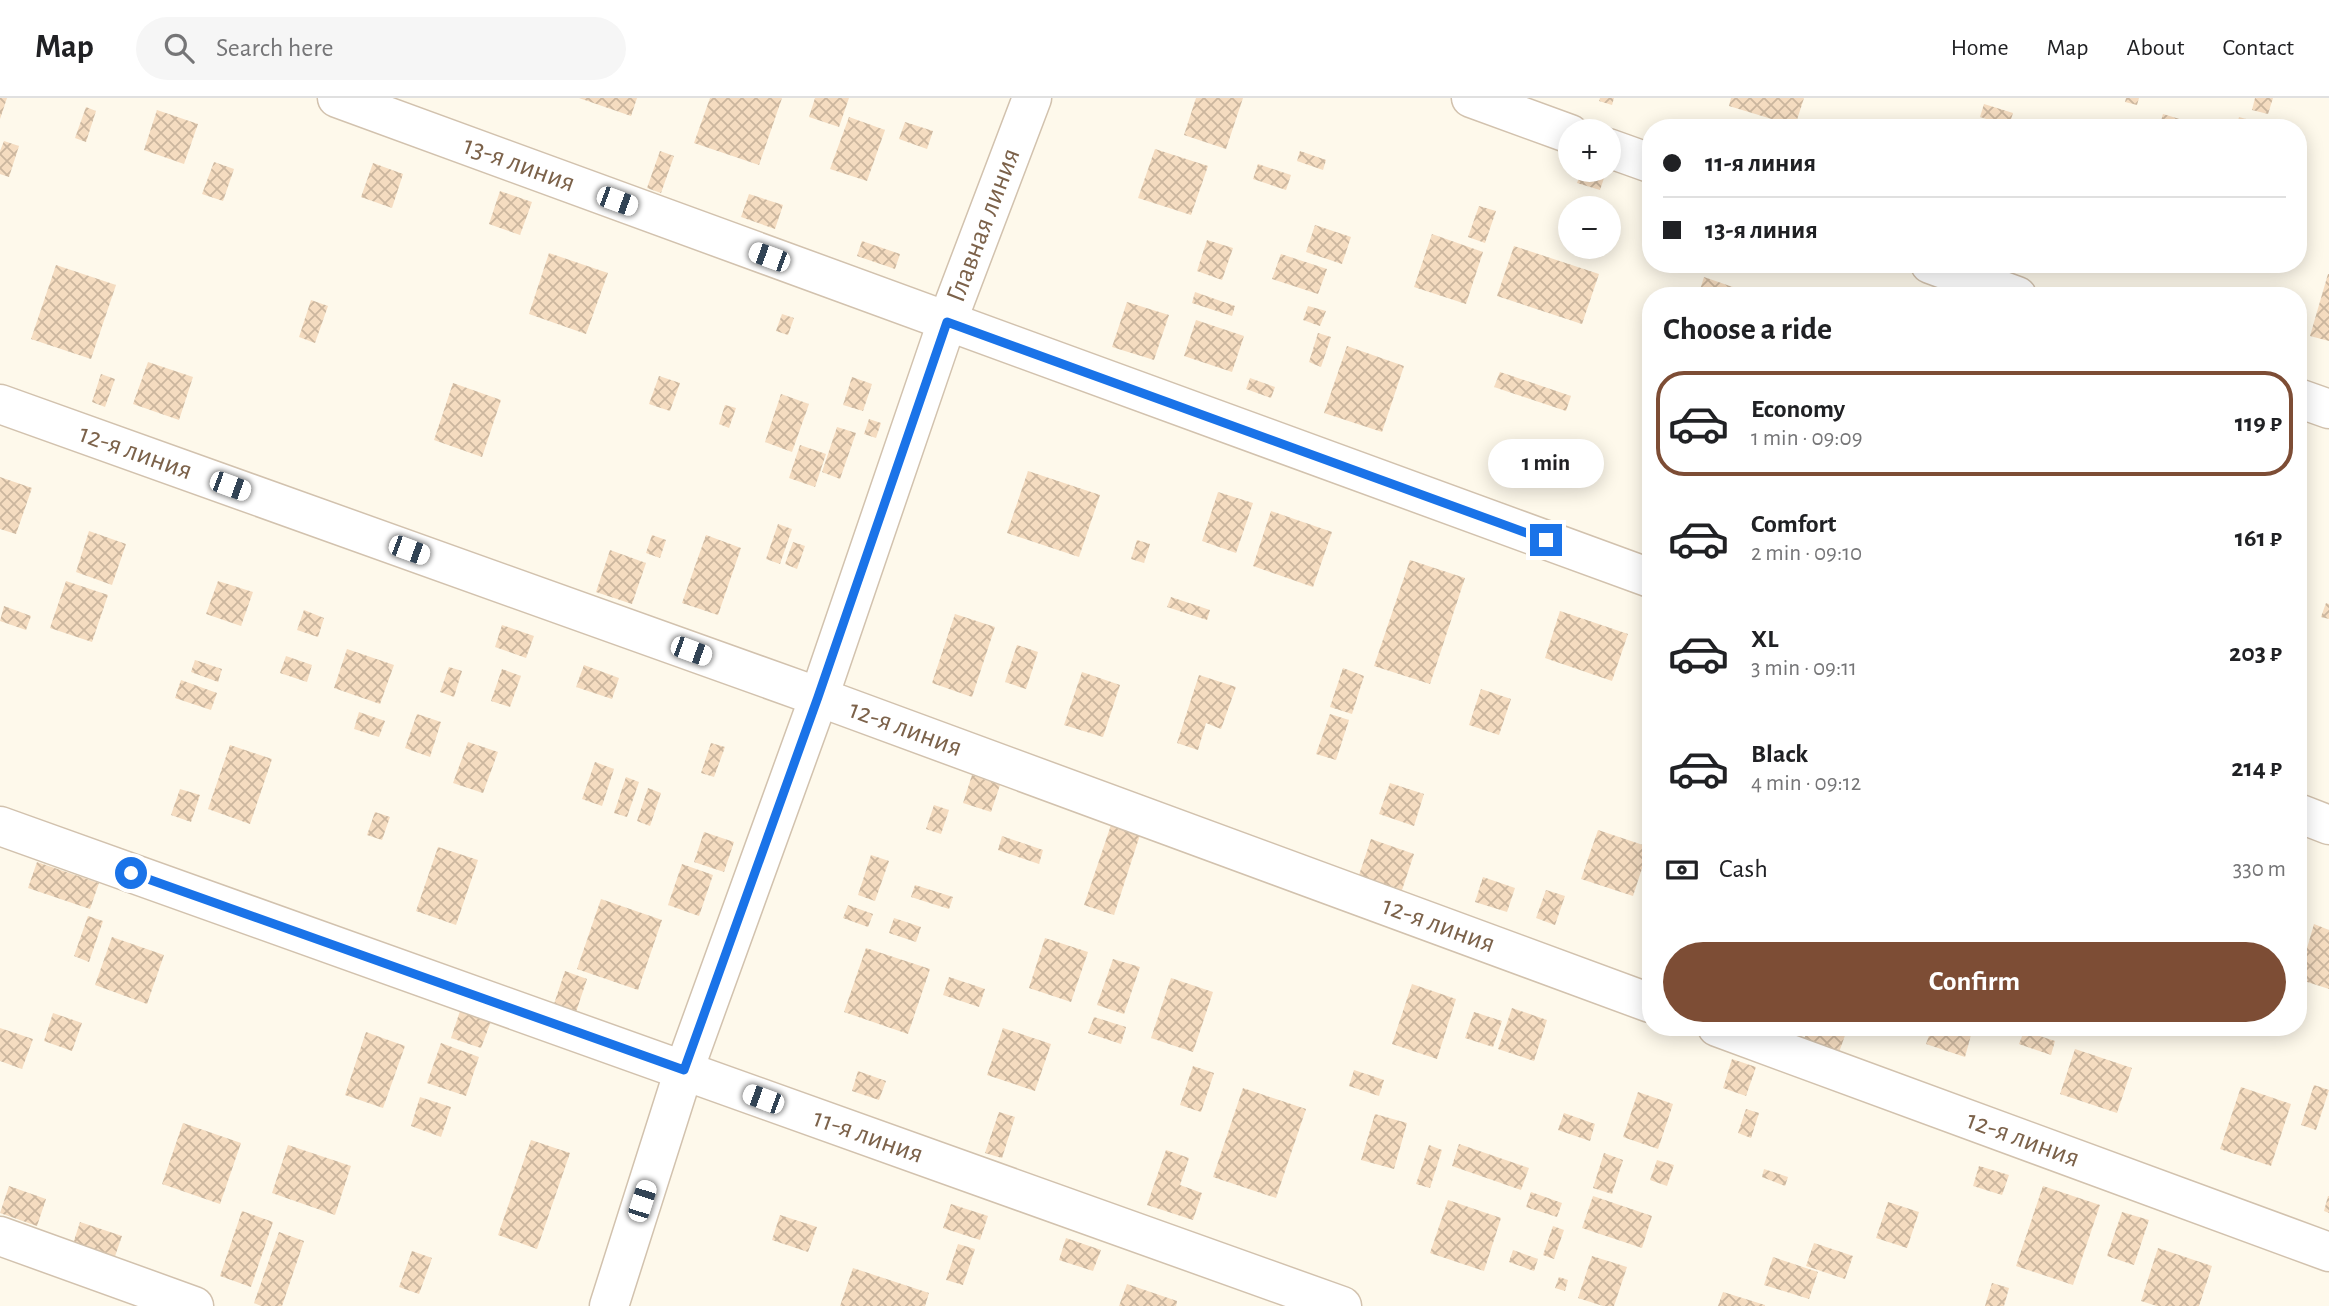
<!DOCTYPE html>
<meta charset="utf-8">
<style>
:root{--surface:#fff;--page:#f6f6f6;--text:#202124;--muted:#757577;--line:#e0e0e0;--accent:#7d4d35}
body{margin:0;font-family:"Alegreya Sans",sans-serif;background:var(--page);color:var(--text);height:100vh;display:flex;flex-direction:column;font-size:26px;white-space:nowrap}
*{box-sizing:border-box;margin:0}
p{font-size:23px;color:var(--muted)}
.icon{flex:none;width:38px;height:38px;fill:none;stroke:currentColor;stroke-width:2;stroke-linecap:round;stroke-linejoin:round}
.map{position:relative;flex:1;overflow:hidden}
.panel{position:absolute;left:1642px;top:189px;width:665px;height:749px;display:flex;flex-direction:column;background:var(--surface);border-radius:28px;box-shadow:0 4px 18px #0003}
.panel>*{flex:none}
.guide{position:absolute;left:1642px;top:21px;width:665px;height:154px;border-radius:28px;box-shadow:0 4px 18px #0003;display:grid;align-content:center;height:154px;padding:0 21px;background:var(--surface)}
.fabs{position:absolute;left:1558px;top:21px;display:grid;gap:14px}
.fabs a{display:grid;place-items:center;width:63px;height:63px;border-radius:50%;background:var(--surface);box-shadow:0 4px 18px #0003;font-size:35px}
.end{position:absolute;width:32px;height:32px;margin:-16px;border:9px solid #1a73e8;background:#fff;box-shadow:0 0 0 4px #fff}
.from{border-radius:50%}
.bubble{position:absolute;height:49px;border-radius:24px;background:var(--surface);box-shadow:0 4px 18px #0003;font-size:23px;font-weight:600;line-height:49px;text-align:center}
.car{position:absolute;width:21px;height:42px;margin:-21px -10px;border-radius:9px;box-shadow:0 0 5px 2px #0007;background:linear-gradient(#fff 24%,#345 0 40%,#fff 0 76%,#345 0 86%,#fff 0)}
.guide b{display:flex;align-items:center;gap:24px;height:66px;font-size:26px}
.guide b+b{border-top:2px solid var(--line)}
.guide i{width:18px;height:18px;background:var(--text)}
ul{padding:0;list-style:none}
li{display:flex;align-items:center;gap:21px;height:105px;margin:0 14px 10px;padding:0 7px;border:4px solid transparent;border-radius:28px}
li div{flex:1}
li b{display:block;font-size:26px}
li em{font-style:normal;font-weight:600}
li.on{border-color:var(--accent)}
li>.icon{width:63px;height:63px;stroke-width:1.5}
h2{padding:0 21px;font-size:32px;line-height:84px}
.pay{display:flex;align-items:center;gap:18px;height:77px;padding:0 21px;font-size:26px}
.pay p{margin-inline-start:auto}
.primary-button{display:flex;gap:14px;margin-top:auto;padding:14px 21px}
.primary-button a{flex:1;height:80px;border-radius:42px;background:var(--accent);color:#fff;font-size:28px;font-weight:600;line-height:80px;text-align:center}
header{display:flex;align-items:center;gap:42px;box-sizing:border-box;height:98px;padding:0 35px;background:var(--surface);border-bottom:2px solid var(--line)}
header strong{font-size:33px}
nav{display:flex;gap:38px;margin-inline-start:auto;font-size:24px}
.search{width:490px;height:63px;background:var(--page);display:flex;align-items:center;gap:18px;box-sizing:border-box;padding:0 24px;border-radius:38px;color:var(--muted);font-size:26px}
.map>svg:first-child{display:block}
</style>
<header>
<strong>Map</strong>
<div class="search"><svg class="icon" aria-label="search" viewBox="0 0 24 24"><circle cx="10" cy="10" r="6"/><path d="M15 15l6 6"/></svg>Search here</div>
<nav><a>Home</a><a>Map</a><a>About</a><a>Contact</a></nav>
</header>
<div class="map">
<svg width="2329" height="1208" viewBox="0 0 2329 1208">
<defs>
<pattern id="building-cross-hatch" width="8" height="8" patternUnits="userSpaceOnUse" patternTransform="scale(1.75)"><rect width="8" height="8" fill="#f5dcc0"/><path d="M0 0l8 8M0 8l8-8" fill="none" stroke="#cbb69e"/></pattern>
</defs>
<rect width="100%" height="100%" fill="#fef9eb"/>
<g fill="url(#building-cross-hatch)">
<polygon points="0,0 7,0 0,21"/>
<polygon points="579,0 637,0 631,18"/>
<polygon points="710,0 782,0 759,67 694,45"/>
<polygon points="815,0 849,0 839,29 809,19"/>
<polygon points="1196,0 1243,0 1226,51 1184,37"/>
<polygon points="1600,0 1614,0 1612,7 1599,3"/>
<polygon points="1731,0 1804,0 1795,28 1729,8"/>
<polygon points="2126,0 2139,0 2137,7 2125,4"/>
<polygon points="2255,0 2273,0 2268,16 2252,12"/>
<polygon points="1984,6 2013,15 2009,28 1980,19"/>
<polygon points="86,9 96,13 86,44 75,40"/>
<polygon points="157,12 198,26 184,66 144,52"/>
<polygon points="2163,16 2186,23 2184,30 2159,30"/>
<polygon points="849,19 885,32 867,83 830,71"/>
<polygon points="2239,19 2253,23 2252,30 2236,30"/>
<polygon points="905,24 933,33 927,51 899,41"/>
<polygon points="4,43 19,48 9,79 0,76 0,53"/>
<polygon points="1155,51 1208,68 1191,117 1138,100"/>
<polygon points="660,53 674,58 661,95 647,90"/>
<polygon points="1300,53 1326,62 1323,72 1297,63"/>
<polygon points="214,64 234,71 223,103 202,96"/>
<polygon points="373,65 403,76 392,110 361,99"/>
<polygon points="1258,66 1291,77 1286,92 1253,81"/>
<polygon points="1582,72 1605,77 1600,92 1577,85"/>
<polygon points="500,93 532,104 520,137 489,126"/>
<polygon points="749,96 783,107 775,131 741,119"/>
<polygon points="1479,108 1496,113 1485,145 1468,139"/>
<polygon points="1315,127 1351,139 1342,166 1306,154"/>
<polygon points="1432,136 1483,154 1466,206 1414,189"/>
<polygon points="1207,142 1233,150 1222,182 1197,173"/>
<polygon points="862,143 900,156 895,171 857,158"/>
<polygon points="1514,148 1599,176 1582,226 1497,198"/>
<polygon points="549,155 608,175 586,236 529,216"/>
<polygon points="1281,156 1327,171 1318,196 1272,181"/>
<polygon points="56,167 116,187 91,261 31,241"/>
<polygon points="2328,176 2329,176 2329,243 2310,238"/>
<polygon points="1704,179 1750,195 1749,198 1698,198"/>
<polygon points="2177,191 2197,197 2197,198 2175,198"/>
<polygon points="1195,194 1235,208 1232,218 1192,205"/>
<polygon points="311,202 328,208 315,245 299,239"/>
<polygon points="1127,204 1169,217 1154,262 1112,249"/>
<polygon points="1308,208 1326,213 1320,228 1303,222"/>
<polygon points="782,216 794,220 788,237 776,233"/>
<polygon points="1196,222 1244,238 1232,274 1184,258"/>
<polygon points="1318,235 1331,239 1321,269 1309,264"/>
<polygon points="1347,248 1404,268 1382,334 1324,315"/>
<polygon points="148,264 193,279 179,322 133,306"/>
<polygon points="1500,274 1571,298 1566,313 1494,289"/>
<polygon points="101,276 115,281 105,309 92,304"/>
<polygon points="659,278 680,285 670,313 649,306"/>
<polygon points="852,279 872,286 863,313 843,307"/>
<polygon points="1250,280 1275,289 1271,300 1246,291"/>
<polygon points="453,285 501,302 482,359 434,342"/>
<polygon points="781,296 809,306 792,354 765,344"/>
<polygon points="725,307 736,310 729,330 719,326"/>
<polygon points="869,321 881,325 876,340 864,336"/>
<polygon points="837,329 856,335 840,381 822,374"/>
<polygon points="800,347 826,356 815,389 789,380"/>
<polygon points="1028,373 1100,397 1079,459 1007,435"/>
<polygon points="0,379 32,390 16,436 0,431"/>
<polygon points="1218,394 1253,405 1236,455 1202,443"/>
<polygon points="1271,413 1332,434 1313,489 1253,468"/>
<polygon points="778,426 792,431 780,466 766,461"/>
<polygon points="89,433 126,446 112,487 76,474"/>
<polygon points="652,437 666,442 660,460 646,455"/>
<polygon points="706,437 741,450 718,517 682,505"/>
<polygon points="1137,442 1150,446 1144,465 1131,461"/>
<polygon points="793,444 805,448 797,471 785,466"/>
<polygon points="610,452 646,465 632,506 596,494"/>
<polygon points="1410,462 1465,480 1430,586 1374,568"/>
<polygon points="66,483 108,497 92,544 50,530"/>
<polygon points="218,483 253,494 241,528 206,516"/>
<polygon points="1171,499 1210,512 1207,522 1167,509"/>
<polygon points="2326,505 2329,506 2329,521 2321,519"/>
<polygon points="4,508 31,518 26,532 0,523"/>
<polygon points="304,512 324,520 318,539 297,532"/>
<polygon points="1560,513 1628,536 1612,583 1545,560"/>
<polygon points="955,516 995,529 972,599 932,585"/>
<polygon points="502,527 534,538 526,560 495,549"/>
<polygon points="1017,547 1038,554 1026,591 1005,584"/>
<polygon points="347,551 394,567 380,606 334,590"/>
<polygon points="286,558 312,567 307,584 280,575"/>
<polygon points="195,562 222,571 218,584 191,574"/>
<polygon points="584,567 619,580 612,601 576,589"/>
<polygon points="449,569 462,573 454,599 440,594"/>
<polygon points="1343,570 1364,578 1352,616 1330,609"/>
<polygon points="502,571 521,578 510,609 491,603"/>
<polygon points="1082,574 1120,587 1103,639 1064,627"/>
<polygon points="1199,577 1236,589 1221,631 1206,625 1198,652 1177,645"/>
<polygon points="181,582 217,595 211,612 175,600"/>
<polygon points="1481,591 1511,601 1499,637 1469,627"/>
<polygon points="359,614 385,623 379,639 354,631"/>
<polygon points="417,616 441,624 430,659 405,650"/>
<polygon points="1330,616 1349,622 1336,662 1316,656"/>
<polygon points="468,644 498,654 483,695 453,685"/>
<polygon points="711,645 725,649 714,679 701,675"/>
<polygon points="230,647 272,661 250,726 208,711"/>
<polygon points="595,664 614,671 602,708 582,701"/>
<polygon points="972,677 1000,687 991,714 963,705"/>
<polygon points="626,679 639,684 627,719 614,715"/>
<polygon points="1390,685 1424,696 1414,728 1379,716"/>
<polygon points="648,690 661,695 650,728 637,723"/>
<polygon points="180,691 200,697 191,724 171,717"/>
<polygon points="934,707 949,712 941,736 926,731"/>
<polygon points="375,714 390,719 382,742 367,737"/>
<polygon points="1111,727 1140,737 1114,817 1084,807"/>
<polygon points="1598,732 1649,749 1633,798 1581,781"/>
<polygon points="704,734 734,744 724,774 694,764"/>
<polygon points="1002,738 1043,752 1039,766 998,752"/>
<polygon points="1371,741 1414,756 1401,795 1358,780"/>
<polygon points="438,749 478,762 456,827 416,813"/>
<polygon points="871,757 889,763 875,803 858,797"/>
<polygon points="37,764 99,785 90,811 28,790"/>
<polygon points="682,766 713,777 699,818 668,807"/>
<polygon points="1483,779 1515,790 1507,814 1475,804"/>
<polygon points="915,787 953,799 949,811 911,799"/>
<polygon points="1546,792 1565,798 1555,827 1536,820"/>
<polygon points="601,801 662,822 638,892 577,871"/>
<polygon points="848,807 873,816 868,829 843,820"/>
<polygon points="88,818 103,823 89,864 74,858"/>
<polygon points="894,820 921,829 916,844 889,835"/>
<polygon points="2314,826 2329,832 2329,891 2298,881"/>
<polygon points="112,839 164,857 147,906 95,887"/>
<polygon points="1045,840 1088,854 1071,904 1029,890"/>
<polygon points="866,850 930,871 908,936 844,914"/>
<polygon points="1113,861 1140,869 1124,916 1097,907"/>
<polygon points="565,873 587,881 576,914 554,906"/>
<polygon points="949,879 985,891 979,909 943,897"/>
<polygon points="1171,880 1213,894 1193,954 1151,940"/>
<polygon points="1412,886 1456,901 1437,961 1392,946"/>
<polygon points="462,907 493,918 481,950 451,940"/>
<polygon points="1512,910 1547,922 1534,963 1498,951"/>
<polygon points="1474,914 1502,923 1493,949 1465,940"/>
<polygon points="53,915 82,925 72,953 44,943"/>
<polygon points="1094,919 1126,929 1121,946 1088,935"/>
<polygon points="1808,929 1848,929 1838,957 1803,945"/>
<polygon points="1932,929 1948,929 1971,937 1965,959 1926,946"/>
<polygon points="0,930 33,941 22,971 0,963"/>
<polygon points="1003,930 1051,946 1035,993 987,977"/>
<polygon points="2024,933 2055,943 2051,957 2019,946"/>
<polygon points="366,934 405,948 383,1010 345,997"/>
<polygon points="441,945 479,959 466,998 427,985"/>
<polygon points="2075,951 2132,970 2117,1015 2060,996"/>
<polygon points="1732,961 1756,969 1746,998 1723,990"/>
<polygon points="1193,968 1214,975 1201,1014 1180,1007"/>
<polygon points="1354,972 1384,982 1379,998 1349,988"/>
<polygon points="858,973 886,983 879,1002 852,993"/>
<polygon points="2314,987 2329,992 2316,1032 2301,1027"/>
<polygon points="2241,989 2291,1006 2271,1068 2220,1051"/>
<polygon points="1243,990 1306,1011 1276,1100 1213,1079"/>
<polygon points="1638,994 1673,1006 1658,1051 1623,1039"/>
<polygon points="420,999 451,1009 441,1039 411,1028"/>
<polygon points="1746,1011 1759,1015 1751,1040 1738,1035"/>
<polygon points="999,1014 1015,1019 1002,1060 985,1055"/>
<polygon points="1564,1015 1595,1026 1590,1043 1558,1032"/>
<polygon points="1375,1016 1407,1025 1394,1071 1361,1062"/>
<polygon points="183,1025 241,1045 220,1106 162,1086"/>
<polygon points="531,1042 570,1055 537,1151 498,1137"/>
<polygon points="1459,1046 1529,1070 1521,1092 1452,1068"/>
<polygon points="288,1047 351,1068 335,1117 272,1095"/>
<polygon points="1429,1047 1442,1052 1430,1090 1416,1086"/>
<polygon points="1166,1052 1189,1060 1180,1087 1202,1095 1193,1122 1147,1107"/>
<polygon points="1604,1055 1623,1062 1612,1096 1593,1090"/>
<polygon points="1657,1062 1674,1067 1667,1088 1650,1082"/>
<polygon points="1979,1068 2009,1077 2002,1097 1973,1088"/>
<polygon points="1764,1071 1788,1079 1785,1088 1762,1079"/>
<polygon points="9,1088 46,1101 37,1128 0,1115"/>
<polygon points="2043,1088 2100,1107 2073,1187 2016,1168"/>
<polygon points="1531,1094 1562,1105 1557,1119 1526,1109"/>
<polygon points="1593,1098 1652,1118 1642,1150 1582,1130"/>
<polygon points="2328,1098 2329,1098 2329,1115 2324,1113"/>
<polygon points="1448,1102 1501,1120 1484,1173 1430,1155"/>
<polygon points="1888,1104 1919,1114 1907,1150 1876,1140"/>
<polygon points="951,1106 988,1118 980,1142 943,1130"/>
<polygon points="242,1113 273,1124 251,1189 220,1178"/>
<polygon points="2122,1114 2149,1122 2134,1167 2107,1158"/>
<polygon points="780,1117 817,1129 808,1154 772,1142"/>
<polygon points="80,1124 122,1138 113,1164 72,1149"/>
<polygon points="1553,1128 1564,1132 1554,1161 1543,1157"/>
<polygon points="279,1134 304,1143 282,1208 261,1208 254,1205"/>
<polygon points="1066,1140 1101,1152 1093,1173 1059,1162"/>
<polygon points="1814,1145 1853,1158 1845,1181 1806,1168"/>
<polygon points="958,1146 975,1151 963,1187 946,1182"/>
<polygon points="2158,1150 2212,1168 2199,1208 2157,1208 2141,1203"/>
<polygon points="1513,1152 1538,1161 1534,1173 1509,1164"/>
<polygon points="412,1153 432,1160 419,1196 399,1189"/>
<polygon points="1592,1158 1627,1169 1614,1208 1603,1208 1578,1200"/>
<polygon points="1773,1159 1818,1174 1809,1201 1764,1187"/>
<polygon points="853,1170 929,1195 925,1208 840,1208"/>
<polygon points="1559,1179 1568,1182 1565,1193 1555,1190"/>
<polygon points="1992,1185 2009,1190 2004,1208 1985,1208"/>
<polygon points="1127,1186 1177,1203 1176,1208 1119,1208"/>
<polygon points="1723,1194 1765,1207 1765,1208 1718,1208"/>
</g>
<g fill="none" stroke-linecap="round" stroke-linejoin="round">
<defs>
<g id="minor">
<path id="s1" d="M337 0 1650 480"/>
<polyline points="1471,0 1570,36"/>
<polyline points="1608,50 1650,65"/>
<polyline points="1930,166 2017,198"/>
<polyline points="2298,300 2329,311"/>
<path id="s2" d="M0 306 819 599 1650 905"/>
<polyline points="2298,715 2329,727"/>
<path id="s3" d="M0 728 1342 1208"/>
<path id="s4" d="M1717 929 2329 1154"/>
<polyline points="0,1138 194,1208"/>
<path id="s5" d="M609 1208 684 972 819 599 947 224 1032 0"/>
</g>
</defs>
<use href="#minor" stroke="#d2c2ae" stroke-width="41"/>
<use href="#minor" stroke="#fff" stroke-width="38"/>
</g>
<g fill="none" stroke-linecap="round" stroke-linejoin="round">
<polyline stroke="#1a73e8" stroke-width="9" points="131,775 684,972 818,599 947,224 1546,442"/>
</g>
<g text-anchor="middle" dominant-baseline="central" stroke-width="5" stroke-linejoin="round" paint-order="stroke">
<g font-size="28" fill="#7c624a" stroke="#fffcf2">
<text stroke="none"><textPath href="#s1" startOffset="194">13-я линия</textPath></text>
<text stroke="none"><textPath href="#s5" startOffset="1144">Главная линия</textPath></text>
<text stroke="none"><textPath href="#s2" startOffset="144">12-я линия</textPath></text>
<text stroke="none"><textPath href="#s2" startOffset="962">12-я линия</textPath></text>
<text stroke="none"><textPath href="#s2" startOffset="1530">12-я линия</textPath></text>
<text stroke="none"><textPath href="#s3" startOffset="922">11-я линия</textPath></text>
<text stroke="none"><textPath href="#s4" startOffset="326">12-я линия</textPath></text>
</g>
</g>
</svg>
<div class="fabs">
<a>+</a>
<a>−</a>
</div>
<i class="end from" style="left:131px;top:775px"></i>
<i class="end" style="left:1546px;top:442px"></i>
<div class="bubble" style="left:1488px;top:341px;width:116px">1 min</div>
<i class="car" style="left:617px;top:103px;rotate:110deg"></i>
<i class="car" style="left:769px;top:159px;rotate:290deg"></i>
<i class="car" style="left:230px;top:388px;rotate:110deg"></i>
<i class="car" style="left:409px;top:452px;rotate:110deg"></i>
<i class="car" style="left:691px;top:553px;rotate:110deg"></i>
<i class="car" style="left:763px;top:1001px;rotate:290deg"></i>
<i class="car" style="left:642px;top:1103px;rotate:18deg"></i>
<div class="guide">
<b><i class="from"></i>11-я линия</b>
<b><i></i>13-я линия</b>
</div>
<section class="panel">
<h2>Choose a ride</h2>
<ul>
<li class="on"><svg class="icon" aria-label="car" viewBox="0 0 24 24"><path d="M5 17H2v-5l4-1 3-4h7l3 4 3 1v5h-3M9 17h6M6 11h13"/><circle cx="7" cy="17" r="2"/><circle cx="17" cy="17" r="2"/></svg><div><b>Economy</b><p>1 min · 09:09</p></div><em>119 ₽</em></li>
<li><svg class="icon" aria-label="car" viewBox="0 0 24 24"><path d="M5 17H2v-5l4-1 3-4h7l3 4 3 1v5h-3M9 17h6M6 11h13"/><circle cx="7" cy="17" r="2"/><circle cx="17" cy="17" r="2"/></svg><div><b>Comfort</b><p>2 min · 09:10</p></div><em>161 ₽</em></li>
<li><svg class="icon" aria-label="car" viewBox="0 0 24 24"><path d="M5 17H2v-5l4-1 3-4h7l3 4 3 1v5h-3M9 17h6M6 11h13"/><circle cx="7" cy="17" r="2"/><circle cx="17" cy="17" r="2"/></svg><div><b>XL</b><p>3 min · 09:11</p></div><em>203 ₽</em></li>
<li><svg class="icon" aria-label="car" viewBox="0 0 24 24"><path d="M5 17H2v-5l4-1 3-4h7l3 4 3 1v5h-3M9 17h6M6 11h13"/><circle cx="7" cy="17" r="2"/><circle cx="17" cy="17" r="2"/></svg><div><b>Black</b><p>4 min · 09:12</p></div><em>214 ₽</em></li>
</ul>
<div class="pay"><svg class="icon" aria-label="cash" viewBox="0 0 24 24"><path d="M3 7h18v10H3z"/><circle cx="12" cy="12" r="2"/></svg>Cash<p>330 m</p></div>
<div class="primary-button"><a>Confirm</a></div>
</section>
</div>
